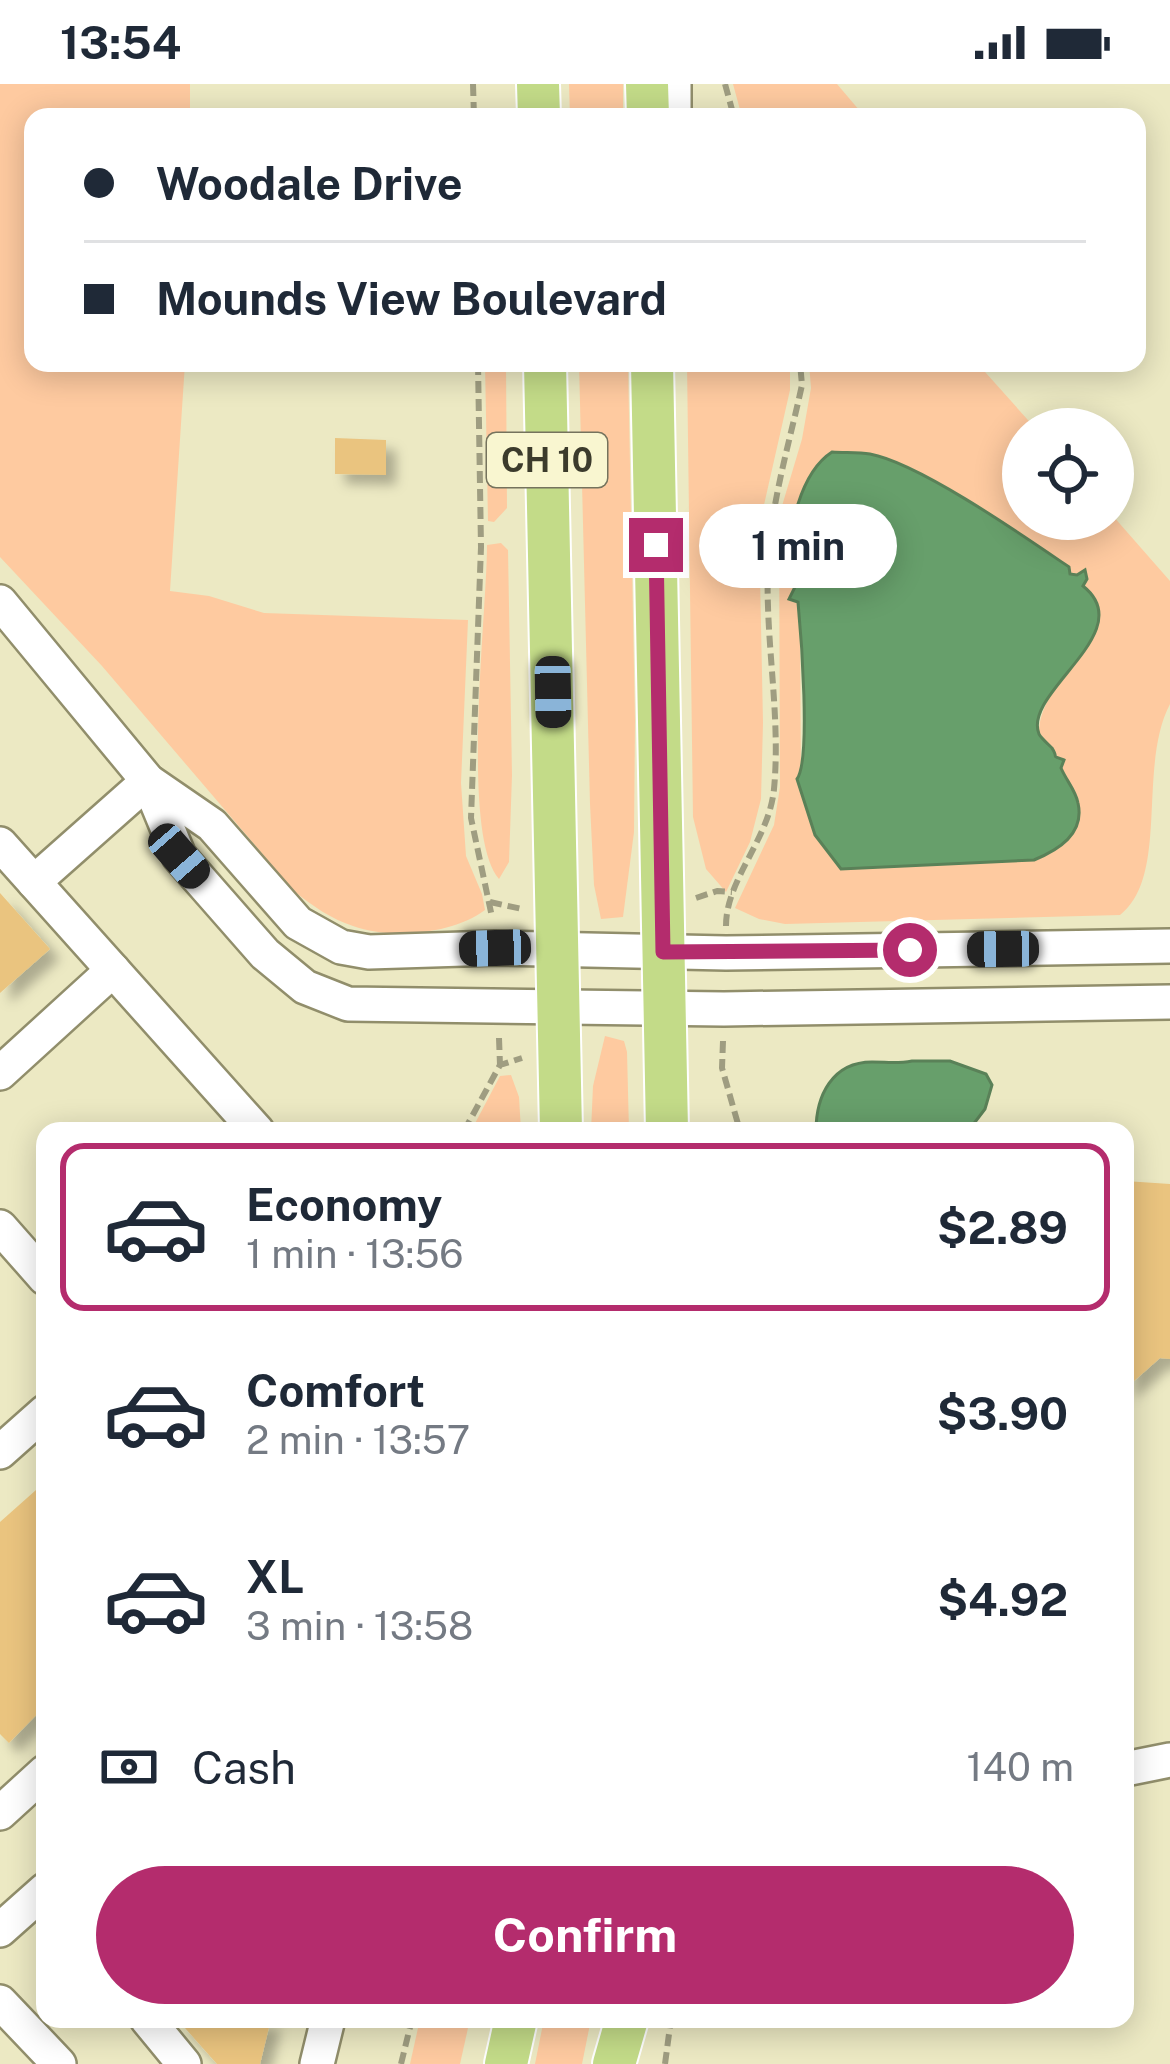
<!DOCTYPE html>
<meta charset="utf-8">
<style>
:root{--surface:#fff;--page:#f2f2f3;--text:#1f2937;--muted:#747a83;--line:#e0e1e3;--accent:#b42c6d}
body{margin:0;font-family:"Public Sans",sans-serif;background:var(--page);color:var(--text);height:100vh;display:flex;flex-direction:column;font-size:45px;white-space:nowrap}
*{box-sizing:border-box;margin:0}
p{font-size:39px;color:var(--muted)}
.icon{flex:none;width:66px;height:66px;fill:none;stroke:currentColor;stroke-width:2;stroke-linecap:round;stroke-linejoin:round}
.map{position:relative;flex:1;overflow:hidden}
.details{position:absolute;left:36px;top:1038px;width:1098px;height:906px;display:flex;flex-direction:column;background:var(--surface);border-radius:24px;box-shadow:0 6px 30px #0003}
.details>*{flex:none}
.banner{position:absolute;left:24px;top:24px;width:1122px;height:264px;border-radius:24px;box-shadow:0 6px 30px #0003;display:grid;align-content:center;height:264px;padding:0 60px;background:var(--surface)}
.buttons{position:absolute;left:1002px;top:324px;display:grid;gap:24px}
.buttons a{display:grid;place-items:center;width:132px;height:132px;border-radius:50%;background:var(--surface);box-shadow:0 6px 30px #0003;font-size:60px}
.end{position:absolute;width:54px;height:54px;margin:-27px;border:15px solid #b42c6d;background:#fff;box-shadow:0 0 0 6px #fff}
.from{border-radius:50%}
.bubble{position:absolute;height:84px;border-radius:42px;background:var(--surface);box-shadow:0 6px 30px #0003;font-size:39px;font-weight:700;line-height:84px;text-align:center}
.car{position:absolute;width:36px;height:72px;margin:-36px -18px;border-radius:15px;box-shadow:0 0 9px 3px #0007;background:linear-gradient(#222 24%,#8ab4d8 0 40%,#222 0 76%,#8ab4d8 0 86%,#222 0)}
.banner b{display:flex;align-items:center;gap:42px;height:114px;font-size:45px}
.banner b+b{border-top:3px solid var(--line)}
.banner i{width:30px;height:30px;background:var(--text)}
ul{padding:21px 0 0;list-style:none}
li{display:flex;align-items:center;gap:36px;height:168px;margin:0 24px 18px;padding:0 36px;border:6px solid transparent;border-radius:24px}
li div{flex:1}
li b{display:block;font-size:45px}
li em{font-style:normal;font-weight:700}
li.on{border-color:var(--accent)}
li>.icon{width:108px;height:108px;stroke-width:1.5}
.pay{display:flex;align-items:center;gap:30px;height:132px;padding:0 60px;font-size:45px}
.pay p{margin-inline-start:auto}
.cta{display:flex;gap:24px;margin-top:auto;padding:24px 60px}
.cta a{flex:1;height:138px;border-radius:72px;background:var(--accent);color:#fff;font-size:48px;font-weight:700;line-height:138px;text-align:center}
.status{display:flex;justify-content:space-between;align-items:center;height:84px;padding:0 60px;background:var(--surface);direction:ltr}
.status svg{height:33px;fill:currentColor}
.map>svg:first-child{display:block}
</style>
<div class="status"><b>13:54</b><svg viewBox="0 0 49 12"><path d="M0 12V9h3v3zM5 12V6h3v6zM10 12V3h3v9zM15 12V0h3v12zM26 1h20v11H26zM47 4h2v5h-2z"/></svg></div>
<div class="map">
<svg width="1170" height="1980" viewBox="0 0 1170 1980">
<defs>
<filter id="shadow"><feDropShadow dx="10" dy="10" stdDeviation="6" flood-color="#0004"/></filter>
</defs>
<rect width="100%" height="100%" fill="#ece9c3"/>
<g fill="#fecaa0" fill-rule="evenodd">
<path d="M0 0H190V33H33V279H185L170 507 209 512 264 529 468 536 461 699 466 772 482 810 485 826C453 850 391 856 353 842 331 835 313 822 295 808L102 582 0 473Z"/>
<polygon points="569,0 623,0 623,33 570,33"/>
<polygon points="733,0 837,0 865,33 742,33"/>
<polygon points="485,279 506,279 507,424 494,438 488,437"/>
<polygon points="579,279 628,279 635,636 634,748 623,833 601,835 594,801 590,720"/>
<polygon points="687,279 790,279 790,306 759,443 763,639 761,715 750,758 726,808 706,785 693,733"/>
<path d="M809 279H977L1036 345H1023V435L1113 432 1170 497V620C1137 683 1170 792 1120 831L785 840 759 835 735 824 774 741 780 703 779 432 802 355 811 304ZM832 368 873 370 908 385 1003 438 1068 483 1070 490 1077 492 1084 487 1087 564C1066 587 1038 619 1039 651L1052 665 1073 707 1051 769 1034 776 1009 778 841 784C817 757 807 735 801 699L800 532 798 518 789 515 800 488 791 483C785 440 812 404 832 368Z"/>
<path d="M501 459 508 466 512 691 509 778 499 795C460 750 487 530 487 461Z"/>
<polygon points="605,952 624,957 627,968 629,1047 591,1047 593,1002"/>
<polygon points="511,991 519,1013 521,1047 471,1047 500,992"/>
<polygon points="420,1935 470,1935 460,1980 410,1980"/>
<polygon points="544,1935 591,1935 582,1980 535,1980"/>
</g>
<g fill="#679f6b" stroke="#5a8158" stroke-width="3">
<path d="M832 368C844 369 858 368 870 370 919 379 1025 453 1069 483L1070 490 1077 491 1085 486 1087 495 1083 502C1141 548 1022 608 1039 650 1040 653 1050 662 1052 664 1060 677 1049 670 1064 676L1061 684C1066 696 1076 707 1078 719 1085 750 1058 766 1034 776L841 785 815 751 797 695C811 676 801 549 798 518L789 515 795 503 793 492 800 488 791 483C786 448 801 388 832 368Z"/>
<path d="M912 977H950L986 990 992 1001 985 1025 969 1046 816 1047C816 1012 832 978 872 978 887 978 897 980 912 977Z"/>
</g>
<g fill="#eac47f" filter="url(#shadow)">
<polygon points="335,354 386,356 386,391 335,390"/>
<polygon points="0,809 50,865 0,909"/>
<polygon points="1125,1097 1170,1100 1170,1275 1160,1274 1125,1305"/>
<polygon points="45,1398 45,1603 41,1604 45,1622 9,1659 0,1650 0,1438"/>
<polygon points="177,1935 271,1935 260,1980 217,1980"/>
</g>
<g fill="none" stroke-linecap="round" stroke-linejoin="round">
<defs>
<g id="minor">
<polyline points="674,0 674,33"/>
<polyline points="0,518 148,697 212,741 298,839 341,863 369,868 495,864 726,869 1170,862"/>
<polyline points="148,697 179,772 265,870 305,903 348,920 724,925 1170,918"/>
<polyline points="0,760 257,1047"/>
<polyline points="34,798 148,697"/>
<polyline points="0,989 113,886"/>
<polyline points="0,1143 45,1194"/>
<polyline points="0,1368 45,1328"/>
<polyline points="1125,1685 1170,1676"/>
<polyline points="0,1729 45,1688"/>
<polyline points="0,1846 45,1806"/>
<polyline points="0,1918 59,1980"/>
<polyline points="147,1935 184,1980"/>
<polyline points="317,1980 328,1935"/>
</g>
<g id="major">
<polyline points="538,0 539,33"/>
<polyline points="647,0 648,33"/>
<polyline points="545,279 561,1047"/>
<polyline points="652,279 667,1047"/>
<polyline points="506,1980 516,1935"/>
<polyline points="614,1980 627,1935"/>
</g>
</defs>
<use href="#minor" stroke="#918e6b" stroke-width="38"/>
<use href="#major" stroke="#fff" stroke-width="46"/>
<g stroke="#9f9d81" stroke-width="6" stroke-dasharray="12 6" stroke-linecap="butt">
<polyline points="473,0 474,33"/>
<polyline points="725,0 734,33"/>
<polyline points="478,279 481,463 471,734 492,833"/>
<polyline points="696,814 717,807 732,808"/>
<polyline points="490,818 522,825"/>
<path d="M726 842C726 795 769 756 774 705 781 631 765 557 768 483 770 422 789 361 802 301L800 279"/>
<polyline points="499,954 500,981"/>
<polyline points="723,957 722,984 740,1047"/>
<polyline points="464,1047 500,981 522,974"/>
<polyline points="401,1980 412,1935"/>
<polyline points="665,1980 671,1935"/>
</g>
<use href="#minor" stroke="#fff" stroke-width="33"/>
<use href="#major" stroke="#c3db88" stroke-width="42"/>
</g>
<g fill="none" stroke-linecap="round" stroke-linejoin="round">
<polyline stroke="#b42c6d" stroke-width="15" points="656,461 663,868 910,866"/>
</g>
<g text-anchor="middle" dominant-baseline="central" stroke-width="9" stroke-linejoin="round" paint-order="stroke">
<rect fill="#f9f6d0" stroke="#75735d" stroke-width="3" x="487" y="349" width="120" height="54" rx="9"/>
<g font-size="33" font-weight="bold" fill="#3c3b2c">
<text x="547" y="376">CH 10</text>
</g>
</g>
</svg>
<div class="buttons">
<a><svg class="icon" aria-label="locate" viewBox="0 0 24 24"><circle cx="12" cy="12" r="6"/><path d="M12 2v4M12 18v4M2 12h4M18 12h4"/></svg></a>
</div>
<i class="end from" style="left:910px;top:866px"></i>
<i class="end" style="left:656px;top:461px"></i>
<div class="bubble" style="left:699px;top:420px;width:198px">1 min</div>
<i class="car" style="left:553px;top:608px;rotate:179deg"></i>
<i class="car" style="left:179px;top:772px;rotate:139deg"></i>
<i class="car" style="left:495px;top:864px;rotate:268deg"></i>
<i class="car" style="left:1003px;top:865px;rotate:269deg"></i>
<div class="banner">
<b><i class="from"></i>Woodale Drive</b>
<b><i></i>Mounds View Boulevard</b>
</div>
<section class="details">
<ul>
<li class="on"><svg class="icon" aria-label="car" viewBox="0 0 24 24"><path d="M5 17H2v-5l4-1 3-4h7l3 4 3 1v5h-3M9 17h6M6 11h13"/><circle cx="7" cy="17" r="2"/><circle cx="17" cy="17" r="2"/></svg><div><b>Economy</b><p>1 min · 13:56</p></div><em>$2.89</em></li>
<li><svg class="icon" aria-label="car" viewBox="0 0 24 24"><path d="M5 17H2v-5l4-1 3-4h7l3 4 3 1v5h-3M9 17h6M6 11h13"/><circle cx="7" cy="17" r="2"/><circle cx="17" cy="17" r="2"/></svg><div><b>Comfort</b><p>2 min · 13:57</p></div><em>$3.90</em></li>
<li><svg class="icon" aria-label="car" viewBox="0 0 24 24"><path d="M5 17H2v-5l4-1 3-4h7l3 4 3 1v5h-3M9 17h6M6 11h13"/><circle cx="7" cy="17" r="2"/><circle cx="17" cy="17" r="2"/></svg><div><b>XL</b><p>3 min · 13:58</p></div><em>$4.92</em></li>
</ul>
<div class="pay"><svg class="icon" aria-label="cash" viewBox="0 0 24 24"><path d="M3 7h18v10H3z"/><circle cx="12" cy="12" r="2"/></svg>Cash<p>140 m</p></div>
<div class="cta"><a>Confirm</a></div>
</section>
</div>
